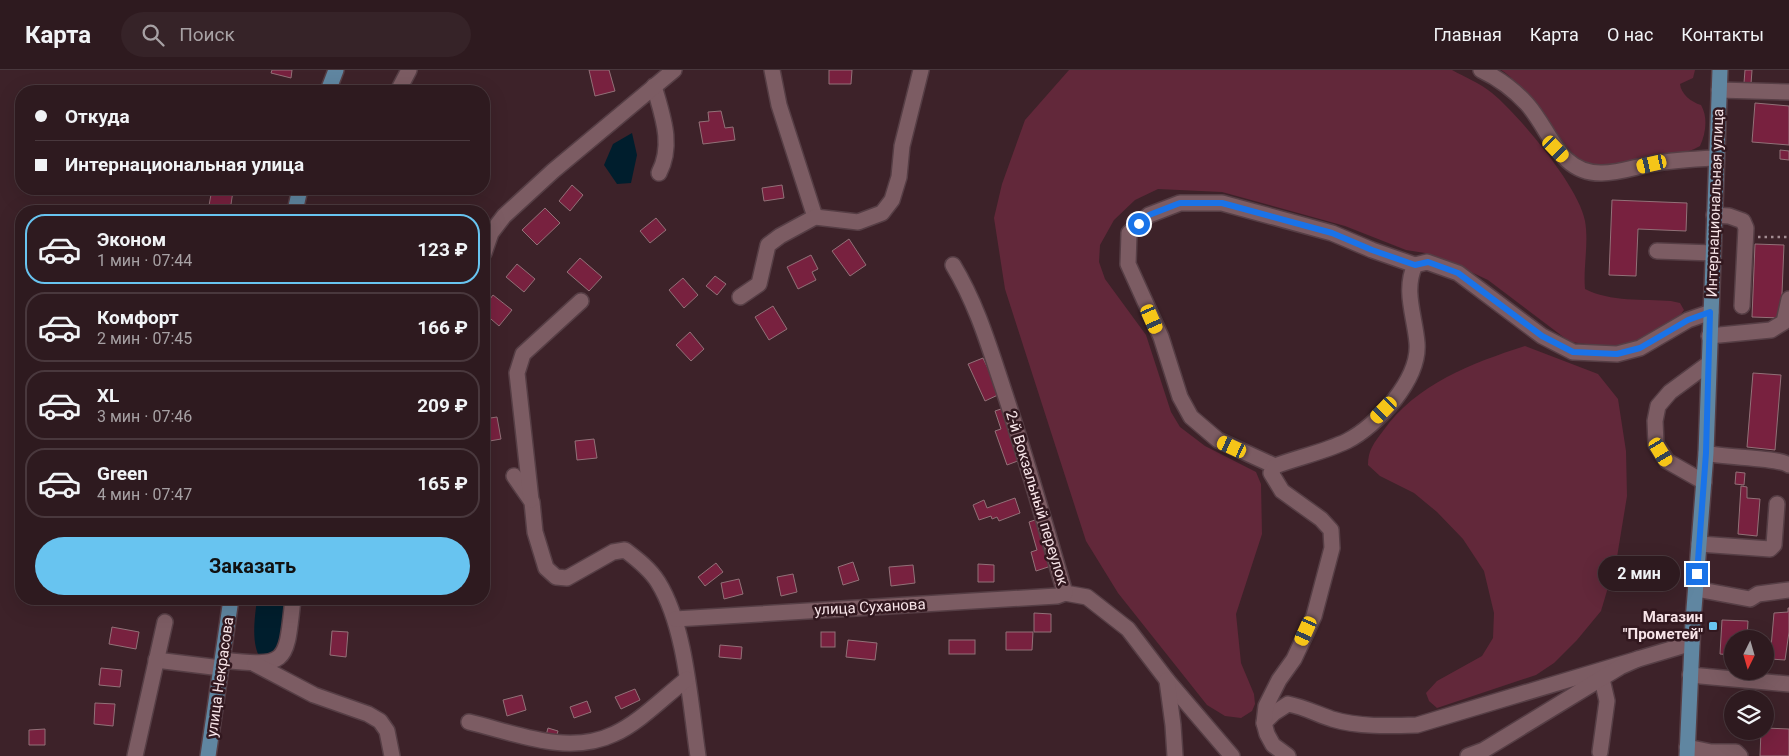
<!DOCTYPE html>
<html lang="ru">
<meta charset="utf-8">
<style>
:root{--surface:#2e1a1f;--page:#362328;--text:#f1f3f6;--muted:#a7a1a4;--line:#49383d;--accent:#68c4f0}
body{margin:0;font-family:Roboto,sans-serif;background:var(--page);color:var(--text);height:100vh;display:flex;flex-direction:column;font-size:19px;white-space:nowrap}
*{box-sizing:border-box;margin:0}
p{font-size:16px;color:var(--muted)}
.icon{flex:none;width:28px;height:28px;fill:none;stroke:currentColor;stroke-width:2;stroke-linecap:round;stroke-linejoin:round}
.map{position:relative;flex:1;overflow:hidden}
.sheet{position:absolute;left:15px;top:135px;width:475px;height:400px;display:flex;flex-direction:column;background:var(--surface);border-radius:20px;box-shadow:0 5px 20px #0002,0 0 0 1px var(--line)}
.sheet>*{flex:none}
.guide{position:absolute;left:15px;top:15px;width:475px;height:110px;border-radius:20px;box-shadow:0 5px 20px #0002,0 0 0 1px var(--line);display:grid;align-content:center;height:110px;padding:0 20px;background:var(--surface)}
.needle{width:32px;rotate:185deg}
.controls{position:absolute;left:1724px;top:560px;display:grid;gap:10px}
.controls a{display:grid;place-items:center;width:50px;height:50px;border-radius:50%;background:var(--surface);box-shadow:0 5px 20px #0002,0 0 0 1px var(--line);font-size:25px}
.end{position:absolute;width:22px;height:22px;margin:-11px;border:6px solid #1a73e8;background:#fff;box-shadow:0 0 0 2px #fff}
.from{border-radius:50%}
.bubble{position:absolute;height:35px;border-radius:18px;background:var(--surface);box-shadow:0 5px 20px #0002,0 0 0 1px var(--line);font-size:16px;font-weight:700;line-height:35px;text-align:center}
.car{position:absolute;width:15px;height:30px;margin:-15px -8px;border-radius:6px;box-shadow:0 0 4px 1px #0007;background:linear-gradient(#f5c518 24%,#345 0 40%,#f5c518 0 76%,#345 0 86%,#f5c518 0)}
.guide b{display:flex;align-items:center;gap:18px;height:48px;font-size:19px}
.guide b+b{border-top:1px solid var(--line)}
.guide i{width:12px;height:12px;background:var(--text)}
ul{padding:9px 0 0;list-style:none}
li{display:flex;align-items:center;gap:15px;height:70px;margin:0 10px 8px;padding:0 10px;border:2px solid var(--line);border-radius:20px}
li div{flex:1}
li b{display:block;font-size:19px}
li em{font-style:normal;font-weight:700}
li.active{border-color:var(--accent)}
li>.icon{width:45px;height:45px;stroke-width:1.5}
.button{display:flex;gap:10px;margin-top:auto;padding:10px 20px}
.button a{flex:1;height:58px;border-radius:30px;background:var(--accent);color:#111;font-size:20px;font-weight:700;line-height:58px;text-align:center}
header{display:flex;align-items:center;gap:30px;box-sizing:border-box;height:70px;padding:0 25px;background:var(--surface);border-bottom:1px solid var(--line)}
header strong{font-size:24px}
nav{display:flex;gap:28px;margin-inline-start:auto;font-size:18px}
.search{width:350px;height:45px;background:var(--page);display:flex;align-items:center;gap:12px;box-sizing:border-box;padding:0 18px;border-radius:28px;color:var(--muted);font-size:19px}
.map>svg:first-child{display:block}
</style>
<header>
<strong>Карта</strong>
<div class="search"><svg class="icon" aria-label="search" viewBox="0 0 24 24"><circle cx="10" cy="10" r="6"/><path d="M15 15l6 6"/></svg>Поиск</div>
<nav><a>Главная</a><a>Карта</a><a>О нас</a><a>Контакты</a></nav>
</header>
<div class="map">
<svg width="1789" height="686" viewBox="0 0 1789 686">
<rect width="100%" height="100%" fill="#3d2229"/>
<g fill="#62283a">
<path d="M1069 0H1452C1465 7 1481 14 1492 23 1519 45 1579 117 1585 151 1589 173 1583 197 1585 219 1610 232 1644 229 1671 231L1680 233 1684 240 1678 248 1635 271 1610 277 1570 272 1488 210 1443 189 1425 183 1406 180 1345 156 1222 122 1158 119 1135 130 1114 150 1100 175 1099 192 1105 209 1146 265 1171 342 1180 357 1205 376 1256 402 1261 414 1262 464 1236 544 1241 593 1254 624 1255 634 1252 641 1241 648 1225 646 1207 635 1118 523 1086 471 1005 219 994 148 1002 114 1025 50Z"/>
<path d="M1501 0H1695L1693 8 1680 14C1681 24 1691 32 1701 35 1708 47 1706 63 1700 76 1684 86 1660 86 1641 90 1625 93 1601 99 1585 93 1560 83 1532 19 1501 0Z"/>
<path d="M1525 276 1598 304 1618 329 1626 381 1627 426 1617 487 1601 541 1577 570 1554 593 1536 605 1437 638 1429 631 1426 623 1437 611 1482 586 1493 568 1494 543 1484 501 1463 469 1437 442 1414 423 1380 406 1368 395C1368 380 1374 373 1383 361 1416 314 1472 293 1525 276Z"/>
</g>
<g fill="#001e2d">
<polygon points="632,63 637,85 631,113 617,114 604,95 613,74"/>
<path d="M257 529H281C294 553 285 565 273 587L259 586C251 570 255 546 257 529Z"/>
</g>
<g fill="#78213f" stroke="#927178">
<polygon points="272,0 292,0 291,8 271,3"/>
<polygon points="589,0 609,0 615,21 595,26"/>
<polygon points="829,0 852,0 851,14 829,14"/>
<polygon points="1745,0 1752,0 1751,14 1744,13"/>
<polygon points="1755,33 1789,36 1789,75 1752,72"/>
<polygon points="721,41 725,58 733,57 735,70 703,74 699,52 709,51 708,42"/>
<polygon points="1780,80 1789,81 1789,90 1780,89"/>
<polygon points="572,115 583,125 570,141 559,131"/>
<polygon points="782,115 784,128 764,131 762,118"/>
<polygon points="212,119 233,121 230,141 208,141"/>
<polygon points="1612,130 1687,133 1686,161 1638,159 1636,206 1609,205"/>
<polygon points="545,138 560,153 537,175 522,160"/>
<polygon points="656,148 666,160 650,173 640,161"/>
<polygon points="849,169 866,195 850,206 832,181"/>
<polygon points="1755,174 1784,175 1781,248 1752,247"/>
<polygon points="811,185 818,199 812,202 816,210 798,219 787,197"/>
<polygon points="580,188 602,207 589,221 567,202"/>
<polygon points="517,194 535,209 524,222 506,207"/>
<polygon points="715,206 726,214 717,225 706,216"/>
<polygon points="683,208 698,225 684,238 669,220"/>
<polygon points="493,225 512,240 499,256 484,243 484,237"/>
<polygon points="773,236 787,259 769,270 755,247"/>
<polygon points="690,262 704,279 691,291 676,275"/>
<polygon points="983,288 1000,324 985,331 968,294"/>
<polygon points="1753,303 1781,305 1775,380 1747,377"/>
<polygon points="1004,338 1023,389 1007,395 995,361 1001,359 995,341"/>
<polygon points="497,347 501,369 484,372 484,349"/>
<polygon points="594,369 597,388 577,390 575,371"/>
<polygon points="1736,402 1745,403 1744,415 1735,414"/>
<polygon points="1741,416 1747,417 1747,428 1760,429 1757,466 1738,464"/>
<polygon points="1015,428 1020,443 999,451 997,447 992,449 991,446 979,450 973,435 984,430 987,438"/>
<polygon points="1038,449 1051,496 1036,501 1031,482 1037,480 1029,452"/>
<polygon points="853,492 859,510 843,515 838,497"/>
<polygon points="716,493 723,502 705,516 698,507"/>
<polygon points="978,494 994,495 994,512 978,512"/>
<polygon points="913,495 915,513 891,516 889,497"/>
<polygon points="793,504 797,522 781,526 777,507"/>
<polygon points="739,509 743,524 724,529 721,513"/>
<polygon points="54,529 65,529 64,533 54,532"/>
<polygon points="1788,538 1789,538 1789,562 1785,590 1770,589 1774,543 1788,542"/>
<polygon points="1034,543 1051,544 1051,562 1034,562"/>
<polygon points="1722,550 1748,551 1747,569 1732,569 1732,585 1720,584"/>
<polygon points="112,557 139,562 136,579 109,574"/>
<polygon points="332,561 348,562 346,587 330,585"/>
<rect x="821" y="562" width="14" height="15"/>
<polygon points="1006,562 1033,562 1032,580 1006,580"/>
<polygon points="848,570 877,573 875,590 846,587"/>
<rect x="949" y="570" width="26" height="14"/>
<polygon points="720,575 742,577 741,589 719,587"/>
<polygon points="101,598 122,600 120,617 99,615"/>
<polygon points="635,619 640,630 621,639 615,627"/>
<polygon points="522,625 526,640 507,646 503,630"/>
<polygon points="587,631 591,642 574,648 570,637"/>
<polygon points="95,633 115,634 113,656 94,654"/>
<polygon points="548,658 558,661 555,672 545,669"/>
<polygon points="1765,658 1789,659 1789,686 1760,686 1761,661 1765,661"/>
<polygon points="45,659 45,675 29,675 29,660"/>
</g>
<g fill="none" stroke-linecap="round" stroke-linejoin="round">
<defs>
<g id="minor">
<polyline points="772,0 779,35 815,147"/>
<path d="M1481 0C1498 8 1515 21 1527 34 1551 61 1559 104 1602 103 1619 103 1635 97 1651 94 1673 90 1695 89 1716 88"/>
<path d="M654 16C662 45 674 74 659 103"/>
<polyline points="1719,20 1789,22"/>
<polyline points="398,21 409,0"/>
<polyline points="1714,145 1729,146 1743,151 1746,158 1742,236"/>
<polyline points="1657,181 1713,183"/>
<polyline points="484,183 491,163 504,146 553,101 674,0"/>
<path d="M953 195C976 233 988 273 1002 315 1025 384 1045 454 1065 523L1087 527 1128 559 1167 610 1232 686"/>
<polyline points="740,227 759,214 768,175 780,166 815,147 858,152 882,143 892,130 899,107 902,76 921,0"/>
<polyline points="1709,266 1771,260 1784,252 1789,229"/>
<path d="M1706 383C1725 388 1777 387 1789 395"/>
<polyline points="1275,396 1218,370 1191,347 1180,327 1161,267 1128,194 1129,163 1149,145 1180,133 1222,133 1332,163 1372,180 1415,195"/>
<path d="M514 406 532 432 535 462 546 498 556 507 567 508 613 482 625 480C637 489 650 499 658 512 686 557 690 633 698 686"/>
<polyline points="1704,412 1667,391 1656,374 1655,351 1658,336 1670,322 1708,294"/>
<polyline points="531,430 517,303 523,284 581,231"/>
<polyline points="1699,474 1770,479 1774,475 1777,434"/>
<polyline points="1696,519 1750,529 1758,524 1789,520"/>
<polyline points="675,549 1057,526 1065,523"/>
<polyline points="156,590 221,598"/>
<path d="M223 590C289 598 286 592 293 529"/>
<polyline points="255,594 314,625 368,644 380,651 387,661 392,686"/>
<polyline points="1690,605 1789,614"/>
<polyline points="1167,610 1173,655 1175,686"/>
<path d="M469 652C515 663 568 686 614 664 639 653 665 626 687 609"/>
<path d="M1264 653 1274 643 1288 634C1304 637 1317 644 1332 649 1358 657 1389 656 1417 655L1638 589"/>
<polyline points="1687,677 1711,682 1736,682 1740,686"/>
<polyline points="1600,682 1607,631 1602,609"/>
<polyline points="135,686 165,552"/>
<path d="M1288 686 1273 675 1267 664 1264 653 1266 636 1279 610 1294 589 1314 546 1332 478 1331 460 1321 449 1282 421 1271 403 1275 396C1299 387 1324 382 1347 371 1377 356 1420 309 1417 273 1415 247 1403 220 1415 195L1427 192 1458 203 1542 266 1573 282 1617 284 1640 278 1688 250 1711 242"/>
<polyline points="1468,686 1484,680 1620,597 1638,589 1692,573"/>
</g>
<g id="major">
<polyline points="328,21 336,0"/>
<polyline points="295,141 300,119"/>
<polyline points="208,686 231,529"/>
<polyline points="1687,686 1693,552 1706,383 1720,0"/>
</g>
</defs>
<use href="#minor" stroke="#563e45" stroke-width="18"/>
<use href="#major" stroke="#563e45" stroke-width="18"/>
<polyline stroke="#a38c92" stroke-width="2.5" stroke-dasharray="2.5 4" stroke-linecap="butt" points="1758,167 1789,167"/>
<use href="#minor" stroke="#7c5c63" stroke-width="15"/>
<use href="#major" stroke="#6086a1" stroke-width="15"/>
</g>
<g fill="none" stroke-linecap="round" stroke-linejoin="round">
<polyline stroke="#1a73e8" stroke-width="6" points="1139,154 1149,145 1180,133 1222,133 1332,163 1372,180 1415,195 1428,192 1458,203 1542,266 1573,282 1617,284 1640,278 1688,250 1710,242 1706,383 1697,504"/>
</g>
<rect fill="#68c4f0" stroke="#32181f" stroke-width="2" x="1708" y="551" width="10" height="10" rx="2.5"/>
<g text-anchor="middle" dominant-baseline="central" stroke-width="5" stroke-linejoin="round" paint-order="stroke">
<g font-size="15" fill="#f7e4e8" stroke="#32181f">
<text transform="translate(1715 133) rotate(-88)">Интернациональная улица</text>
<text transform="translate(1037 428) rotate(73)">2-й Вокзальный переулок</text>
<text transform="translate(870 537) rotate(-3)">улица Суханова</text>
<text transform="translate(220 607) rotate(-82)">улица Некрасова</text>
</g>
<g font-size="15" font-weight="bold" fill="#f7e4e8" stroke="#32181f" text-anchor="end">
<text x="1703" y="547">Магазин<tspan x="1703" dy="17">"Прометей"</tspan></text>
</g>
</g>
</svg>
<div class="controls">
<a><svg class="needle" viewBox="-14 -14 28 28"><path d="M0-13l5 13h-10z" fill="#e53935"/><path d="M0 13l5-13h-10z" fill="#a7a1a4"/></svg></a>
<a><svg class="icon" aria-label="layers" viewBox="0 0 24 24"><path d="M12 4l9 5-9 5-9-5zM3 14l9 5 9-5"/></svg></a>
</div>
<i class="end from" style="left:1139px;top:154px"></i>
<i class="end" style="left:1697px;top:504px"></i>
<div class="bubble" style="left:1598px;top:486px;width:82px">2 мин</div>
<i class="car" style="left:1556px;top:79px;rotate:136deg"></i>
<i class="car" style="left:1652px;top:94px;rotate:257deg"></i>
<i class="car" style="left:1152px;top:249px;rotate:156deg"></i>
<i class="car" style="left:1384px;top:340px;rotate:224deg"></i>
<i class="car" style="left:1232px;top:377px;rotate:295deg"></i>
<i class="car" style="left:1661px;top:382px;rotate:149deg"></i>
<i class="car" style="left:1306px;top:561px;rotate:204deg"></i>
<div class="guide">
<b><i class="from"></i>Откуда</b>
<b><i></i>Интернациональная улица</b>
</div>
<section class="sheet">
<ul>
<li class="active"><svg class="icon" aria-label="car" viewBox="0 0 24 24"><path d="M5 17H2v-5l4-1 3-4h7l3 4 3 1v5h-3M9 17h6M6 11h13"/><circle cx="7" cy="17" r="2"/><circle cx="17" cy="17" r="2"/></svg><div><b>Эконом</b><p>1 мин · 07:44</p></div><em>123 ₽</em></li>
<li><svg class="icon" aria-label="car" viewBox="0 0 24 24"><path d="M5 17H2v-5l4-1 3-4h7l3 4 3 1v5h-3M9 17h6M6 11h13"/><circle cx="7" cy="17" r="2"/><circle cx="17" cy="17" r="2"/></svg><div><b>Комфорт</b><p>2 мин · 07:45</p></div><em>166 ₽</em></li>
<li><svg class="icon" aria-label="car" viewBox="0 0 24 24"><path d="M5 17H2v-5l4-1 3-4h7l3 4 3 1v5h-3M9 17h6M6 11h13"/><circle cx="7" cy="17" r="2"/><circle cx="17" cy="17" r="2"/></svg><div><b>XL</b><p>3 мин · 07:46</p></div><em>209 ₽</em></li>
<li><svg class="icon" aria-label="car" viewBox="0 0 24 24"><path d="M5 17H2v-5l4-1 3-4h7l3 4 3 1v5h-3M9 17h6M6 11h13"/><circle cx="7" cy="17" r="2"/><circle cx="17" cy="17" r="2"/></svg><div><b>Green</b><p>4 мин · 07:47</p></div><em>165 ₽</em></li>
</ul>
<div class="button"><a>Заказать</a></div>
</section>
</div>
